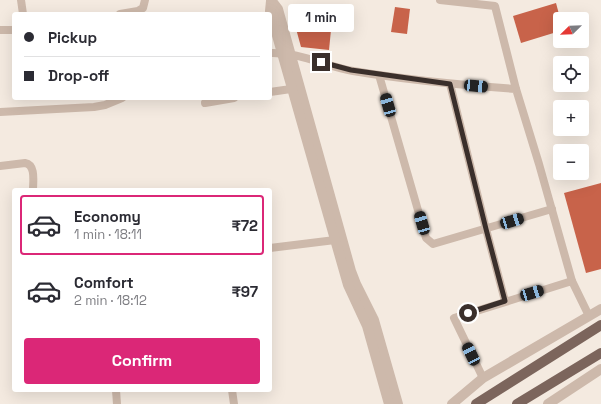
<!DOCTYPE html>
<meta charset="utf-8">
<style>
:root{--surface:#fff;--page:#f2f2f3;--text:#2b2b33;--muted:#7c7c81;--line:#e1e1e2;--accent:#db2777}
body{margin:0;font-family:"Space Grotesk",sans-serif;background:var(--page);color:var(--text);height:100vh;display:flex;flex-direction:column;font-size:15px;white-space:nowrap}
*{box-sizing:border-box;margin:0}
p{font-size:13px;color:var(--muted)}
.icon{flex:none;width:22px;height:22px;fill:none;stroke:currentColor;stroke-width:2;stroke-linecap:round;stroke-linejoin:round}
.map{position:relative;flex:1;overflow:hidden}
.sheet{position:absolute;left:12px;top:188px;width:260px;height:204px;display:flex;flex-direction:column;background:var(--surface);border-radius:4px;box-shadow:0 4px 16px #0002}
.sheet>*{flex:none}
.banner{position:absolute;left:12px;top:12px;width:260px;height:88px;border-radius:4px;box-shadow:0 4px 16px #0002;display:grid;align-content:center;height:88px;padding:0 12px;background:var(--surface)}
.needle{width:26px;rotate:247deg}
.controls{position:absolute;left:553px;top:12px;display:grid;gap:8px}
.controls a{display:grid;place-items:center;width:36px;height:36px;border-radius:4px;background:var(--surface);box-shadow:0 4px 16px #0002;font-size:20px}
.end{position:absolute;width:18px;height:18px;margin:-9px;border:5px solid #3a2f2b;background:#fff;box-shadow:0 0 0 2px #fff}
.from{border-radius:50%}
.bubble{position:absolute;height:28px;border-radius:4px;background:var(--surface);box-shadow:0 4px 16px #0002;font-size:13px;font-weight:800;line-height:28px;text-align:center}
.car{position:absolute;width:12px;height:24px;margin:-12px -6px;border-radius:5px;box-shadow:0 0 3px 1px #0007;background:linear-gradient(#222 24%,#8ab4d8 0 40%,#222 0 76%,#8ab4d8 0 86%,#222 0)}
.banner b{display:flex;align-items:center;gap:14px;height:38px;font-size:15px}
.banner b+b{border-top:1px solid var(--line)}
.banner i{width:10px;height:10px;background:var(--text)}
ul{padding:7px 0 0;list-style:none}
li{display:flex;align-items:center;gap:12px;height:60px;margin:0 8px 6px;padding:0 4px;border:2px solid transparent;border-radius:4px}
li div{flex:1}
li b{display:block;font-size:15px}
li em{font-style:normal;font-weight:800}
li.active{border-color:var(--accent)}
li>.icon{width:36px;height:36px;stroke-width:1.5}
.button{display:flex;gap:8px;margin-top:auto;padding:8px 12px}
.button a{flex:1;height:46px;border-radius:4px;background:var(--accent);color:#fff;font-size:16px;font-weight:800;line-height:46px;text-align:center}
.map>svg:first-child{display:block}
</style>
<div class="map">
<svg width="601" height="404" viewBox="0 0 601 404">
<rect width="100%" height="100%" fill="#f4eae0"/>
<g fill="#c8634a">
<polygon points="556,3 560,18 560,31 521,43 513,16"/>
<polygon points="395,7 410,9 407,34 391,32"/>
<polygon points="295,25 331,30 329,50 301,47"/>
<polygon points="601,183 601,269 586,273 564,193"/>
</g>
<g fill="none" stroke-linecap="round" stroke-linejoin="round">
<g stroke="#cdb9ab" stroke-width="8">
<polyline points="21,0 23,14"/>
<polyline points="440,0 495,6 516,89"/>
<polyline points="120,14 138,11 143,8 145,0"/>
<polyline points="0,30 14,30"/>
<path d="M270 53C299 52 325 66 353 71 407 80 461 85 516 89L539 164 572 281"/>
<polyline points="379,75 426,238 433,244 552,209"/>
<polyline points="450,84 486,229 505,301"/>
<polyline points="270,92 291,89"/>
<polyline points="205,103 234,98"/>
<polyline points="0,112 94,107 105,105 122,98"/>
<path d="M0 166 25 163C36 165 33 181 33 190"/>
<polyline points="270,248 335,240"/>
<polyline points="483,378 454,318 572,281 589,316"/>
<polyline points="116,390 117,404"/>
<polyline points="232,390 234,404"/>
</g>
<g stroke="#cdb9ab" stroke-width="10">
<polyline points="271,0 278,9 351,271 356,284 374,320 398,404"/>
<polyline points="271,1 270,11 348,285 367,326 389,404"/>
<polyline points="452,404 483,378 601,309"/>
<polyline points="548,404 601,369"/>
</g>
<g stroke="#7c655c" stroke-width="10">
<polyline points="476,404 601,325"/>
<polyline points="517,404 601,353"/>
</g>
</g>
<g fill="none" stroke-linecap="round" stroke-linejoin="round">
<polyline stroke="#3a2f2b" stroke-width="5" points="321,62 351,70 450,84 486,229 505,301 468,313"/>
</g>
</svg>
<div class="controls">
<a><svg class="needle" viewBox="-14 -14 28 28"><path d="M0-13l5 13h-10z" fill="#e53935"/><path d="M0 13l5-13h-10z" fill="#7c7c81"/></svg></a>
<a><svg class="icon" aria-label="locate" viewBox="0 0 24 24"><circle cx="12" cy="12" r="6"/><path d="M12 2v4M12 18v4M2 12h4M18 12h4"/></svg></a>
<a>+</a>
<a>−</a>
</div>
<i class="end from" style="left:468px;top:313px"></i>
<i class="end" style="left:321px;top:62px"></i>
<div class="bubble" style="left:288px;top:4px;width:66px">1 min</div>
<i class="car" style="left:476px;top:86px;rotate:95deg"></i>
<i class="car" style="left:388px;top:105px;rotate:344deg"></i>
<i class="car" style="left:512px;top:221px;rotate:73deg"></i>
<i class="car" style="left:422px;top:223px;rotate:344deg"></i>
<i class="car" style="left:532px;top:293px;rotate:73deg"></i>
<i class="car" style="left:471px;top:354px;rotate:334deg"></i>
<div class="banner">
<b><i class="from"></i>Pickup</b>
<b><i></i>Drop-off</b>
</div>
<section class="sheet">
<ul>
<li class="active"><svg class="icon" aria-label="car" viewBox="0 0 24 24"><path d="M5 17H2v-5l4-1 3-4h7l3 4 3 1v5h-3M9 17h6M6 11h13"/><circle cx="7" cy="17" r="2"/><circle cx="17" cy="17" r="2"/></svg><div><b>Economy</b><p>1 min · 18:11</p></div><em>₹72</em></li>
<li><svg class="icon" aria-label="car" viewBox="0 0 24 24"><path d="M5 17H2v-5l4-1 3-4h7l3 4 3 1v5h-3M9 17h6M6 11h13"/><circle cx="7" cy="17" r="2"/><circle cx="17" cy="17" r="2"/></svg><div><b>Comfort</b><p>2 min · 18:12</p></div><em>₹97</em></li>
</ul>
<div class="button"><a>Confirm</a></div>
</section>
</div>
